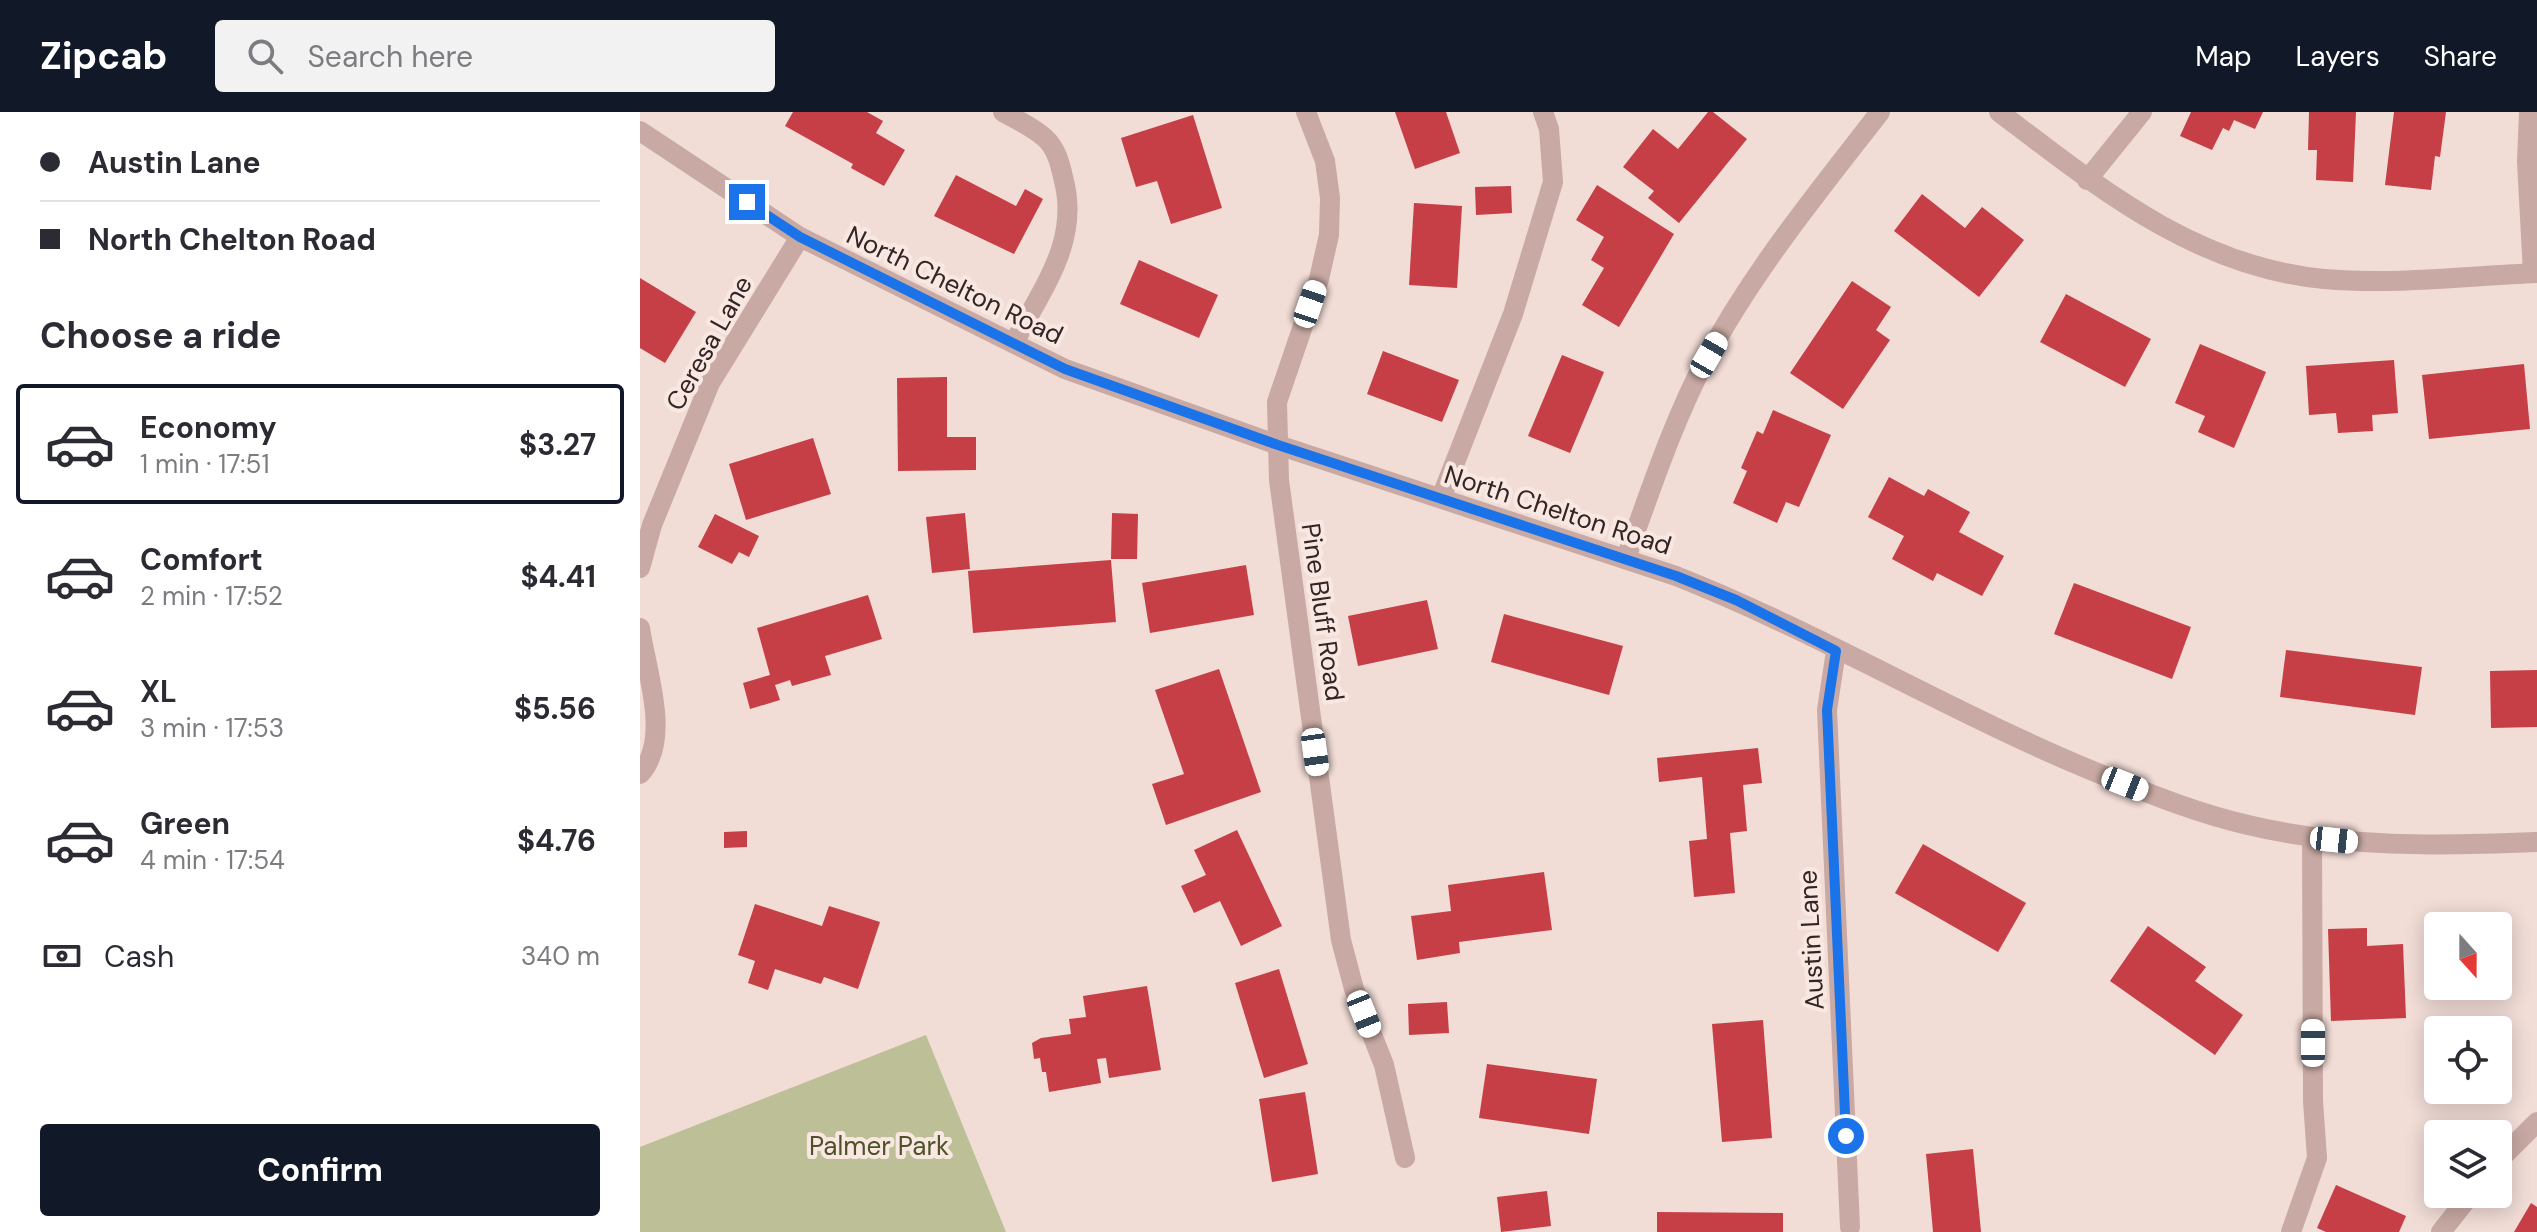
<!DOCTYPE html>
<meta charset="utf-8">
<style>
:root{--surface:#fff;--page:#f2f2f3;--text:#2b2b33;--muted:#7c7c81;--line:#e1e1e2;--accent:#111827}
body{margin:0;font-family:"DM Sans",sans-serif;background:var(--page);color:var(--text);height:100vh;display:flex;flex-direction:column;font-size:30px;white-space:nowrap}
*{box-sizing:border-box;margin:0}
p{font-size:26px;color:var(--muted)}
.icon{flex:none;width:44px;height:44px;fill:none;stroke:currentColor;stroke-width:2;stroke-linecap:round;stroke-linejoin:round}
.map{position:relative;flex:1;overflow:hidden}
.sheet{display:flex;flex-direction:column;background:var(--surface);width:640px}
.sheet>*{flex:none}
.top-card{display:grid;align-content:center;height:176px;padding:0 40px;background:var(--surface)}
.needle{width:52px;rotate:159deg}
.buttons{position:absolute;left:1784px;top:800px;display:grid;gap:16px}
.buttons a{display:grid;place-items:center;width:88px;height:88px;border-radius:8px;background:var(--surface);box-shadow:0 4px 20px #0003;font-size:40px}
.end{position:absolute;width:36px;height:36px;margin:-18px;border:10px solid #1a73e8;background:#fff;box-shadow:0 0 0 4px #fff}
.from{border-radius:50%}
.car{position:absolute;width:24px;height:48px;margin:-24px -12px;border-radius:10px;box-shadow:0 0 6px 2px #0007;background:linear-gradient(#fff 24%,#345 0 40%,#fff 0 76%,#345 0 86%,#fff 0)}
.top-card b{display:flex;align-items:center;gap:28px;height:76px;font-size:30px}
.top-card b+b{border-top:2px solid var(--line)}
.top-card i{width:20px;height:20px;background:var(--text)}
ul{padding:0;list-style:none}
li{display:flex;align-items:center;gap:24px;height:120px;margin:0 16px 12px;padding:0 24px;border:4px solid transparent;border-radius:8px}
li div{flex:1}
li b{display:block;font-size:30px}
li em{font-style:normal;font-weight:700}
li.selected{border-color:var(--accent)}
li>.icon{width:72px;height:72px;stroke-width:1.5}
h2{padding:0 40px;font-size:36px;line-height:96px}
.pay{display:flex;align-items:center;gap:20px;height:88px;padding:0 40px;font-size:30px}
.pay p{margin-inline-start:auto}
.button{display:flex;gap:16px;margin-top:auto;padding:16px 40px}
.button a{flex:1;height:92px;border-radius:8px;background:var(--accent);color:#fff;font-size:32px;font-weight:700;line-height:92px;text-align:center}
header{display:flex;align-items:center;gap:48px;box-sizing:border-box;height:112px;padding:0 40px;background:var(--accent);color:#fff}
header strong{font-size:38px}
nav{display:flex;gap:44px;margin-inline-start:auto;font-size:28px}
.search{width:560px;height:72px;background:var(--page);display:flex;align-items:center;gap:20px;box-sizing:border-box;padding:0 28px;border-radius:8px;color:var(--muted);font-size:30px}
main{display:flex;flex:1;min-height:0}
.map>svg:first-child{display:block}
</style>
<header>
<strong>Zipcab</strong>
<div class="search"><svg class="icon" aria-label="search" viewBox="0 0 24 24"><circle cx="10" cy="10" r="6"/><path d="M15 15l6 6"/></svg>Search here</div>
<nav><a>Map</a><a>Layers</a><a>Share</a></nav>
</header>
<main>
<section class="sheet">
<div class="top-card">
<b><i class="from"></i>Austin Lane</b>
<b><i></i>North Chelton Road</b>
</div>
<h2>Choose a ride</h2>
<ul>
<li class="selected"><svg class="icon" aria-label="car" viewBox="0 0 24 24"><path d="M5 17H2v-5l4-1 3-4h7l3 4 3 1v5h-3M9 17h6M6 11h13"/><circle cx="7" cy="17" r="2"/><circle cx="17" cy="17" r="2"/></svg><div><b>Economy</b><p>1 min · 17:51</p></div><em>$3.27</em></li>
<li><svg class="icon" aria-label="car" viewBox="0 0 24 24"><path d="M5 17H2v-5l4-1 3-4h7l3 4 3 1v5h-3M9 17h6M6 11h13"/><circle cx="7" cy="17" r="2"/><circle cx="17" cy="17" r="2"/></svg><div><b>Comfort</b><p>2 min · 17:52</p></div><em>$4.41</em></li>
<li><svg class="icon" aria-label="car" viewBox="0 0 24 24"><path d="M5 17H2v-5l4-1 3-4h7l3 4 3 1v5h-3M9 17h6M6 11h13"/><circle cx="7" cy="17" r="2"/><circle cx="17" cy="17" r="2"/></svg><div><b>XL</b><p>3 min · 17:53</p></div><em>$5.56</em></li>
<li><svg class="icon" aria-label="car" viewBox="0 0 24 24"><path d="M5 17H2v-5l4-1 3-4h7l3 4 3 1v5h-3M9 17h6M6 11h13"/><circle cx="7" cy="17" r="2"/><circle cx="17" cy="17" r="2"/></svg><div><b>Green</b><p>4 min · 17:54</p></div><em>$4.76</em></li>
</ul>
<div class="pay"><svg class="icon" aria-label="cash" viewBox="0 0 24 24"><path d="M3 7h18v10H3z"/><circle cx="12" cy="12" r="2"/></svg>Cash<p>340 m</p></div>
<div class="button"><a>Confirm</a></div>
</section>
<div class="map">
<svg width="1897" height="1120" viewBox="0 0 1897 1120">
<rect width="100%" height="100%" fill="#f1dcd6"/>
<polygon fill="#bdbf97" points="286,923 366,1120 0,1120 0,1035"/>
<g fill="#c63e46">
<polygon points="153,0 227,0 243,9 236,21 265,38 244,74 211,56 213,52 145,14"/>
<polygon points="755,0 806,0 820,41 775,57"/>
<polygon points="1068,0 1073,0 1107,27 1039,111 1008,86 1014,79 983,55 1013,17 1038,37"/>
<polygon points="1551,0 1623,0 1615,17 1594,8 1589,19 1583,16 1572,38 1540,24"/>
<polygon points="1669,0 1716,0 1713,70 1676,68 1677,38 1668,38"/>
<polygon points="1754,0 1806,0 1800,45 1795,44 1791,78 1745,73"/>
<polygon points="553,3 582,96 531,112 517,69 496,75 481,26"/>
<polygon points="316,63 376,94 385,77 403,87 374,142 294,104"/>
<polygon points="957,73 1034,122 979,215 942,193 964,156 951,148 964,125 936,108"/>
<polygon points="871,74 872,101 836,103 835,75"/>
<polygon points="1282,82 1325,116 1342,95 1384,128 1339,185 1254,119"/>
<polygon points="774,91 822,94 817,176 769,173"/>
<polygon points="499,148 578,183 559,226 480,192"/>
<polygon points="0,166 56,200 25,251 0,236"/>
<polygon points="1212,169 1251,195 1236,218 1250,228 1203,297 1150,261"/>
<polygon points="1426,182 1511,227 1485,275 1400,230"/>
<polygon points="1560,232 1626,260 1594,336 1558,320 1565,304 1535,291"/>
<polygon points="743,239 819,268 802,310 727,282"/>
<polygon points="922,243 964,260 930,341 888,324"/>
<polygon points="1754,248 1758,301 1732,303 1733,319 1698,321 1696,301 1669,303 1666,254"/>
<polygon points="1884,252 1890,317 1789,327 1782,263"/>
<polygon points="307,265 307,325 336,325 336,358 258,359 257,266"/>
<polygon points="1133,298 1191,323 1159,395 1146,390 1137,411 1093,391 1107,359 1101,356 1117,319 1123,322"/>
<polygon points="173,326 191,382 106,408 89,352"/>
<polygon points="1249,365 1284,384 1288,377 1330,400 1319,420 1364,444 1342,484 1297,461 1293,469 1252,447 1264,424 1228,405"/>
<polygon points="325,401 330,457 292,461 286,405"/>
<polygon points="472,401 498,402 497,447 471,447"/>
<polygon points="75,402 119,424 109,445 99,440 92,452 58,435"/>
<polygon points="471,448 476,510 333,521 328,459"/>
<polygon points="606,453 614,503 510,521 502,471"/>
<polygon points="1434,471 1551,515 1532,567 1414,522"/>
<polygon points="228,483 242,527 185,544 191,563 152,574 150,568 135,573 140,588 110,597 103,571 130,563 117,516"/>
<polygon points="787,488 798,537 718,554 708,504"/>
<polygon points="864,502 983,534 969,583 851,550"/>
<polygon points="1646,538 1782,555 1775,603 1640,585"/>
<polygon points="579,557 621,680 526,713 512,672 544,662 515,578"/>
<polygon points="1897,558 1897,615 1851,616 1850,559"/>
<polygon points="1118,636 1122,671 1103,673 1107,719 1090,721 1095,781 1054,785 1049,729 1067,727 1062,665 1019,670 1017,646"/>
<polygon points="597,718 642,814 601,834 580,789 554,801 541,774 566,763 554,738"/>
<polygon points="107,719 107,735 84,736 84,720"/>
<polygon points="1283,732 1386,791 1358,840 1255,781"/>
<polygon points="904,760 912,818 819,830 820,841 777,848 771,804 811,799 808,773"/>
<polygon points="115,792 182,814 189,794 240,810 218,877 184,865 181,872 135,857 128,878 108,871 115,849 98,843"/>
<polygon points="1508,814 1566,855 1555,869 1603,903 1575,943 1470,869"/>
<polygon points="1727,816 1727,834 1763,832 1766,906 1691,909 1688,817"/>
<polygon points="639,857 668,952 624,966 595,871"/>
<polygon points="507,874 521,958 469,966 466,946 457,947 461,971 409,980 406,960 402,960 400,946 394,947 392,931 401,926 431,922 429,907 446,905 443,884"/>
<polygon points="807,890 809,921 769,923 768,892"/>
<polygon points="1123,908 1132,1026 1082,1030 1072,912"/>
<polygon points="847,952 957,967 949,1022 839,1006"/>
<polygon points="665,980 678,1062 632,1070 619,987"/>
<polygon points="1333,1037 1341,1120 1293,1120 1286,1042"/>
<polygon points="1696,1073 1766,1104 1759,1120 1686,1120 1677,1116"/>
<polygon points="907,1079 911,1114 861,1120 857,1085"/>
<polygon points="1891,1091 1897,1095 1897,1120 1874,1120"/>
<polygon points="1017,1100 1143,1101 1143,1120 1017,1120"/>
</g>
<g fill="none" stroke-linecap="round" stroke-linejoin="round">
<g stroke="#c8a9a3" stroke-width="20">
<path d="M363 0C377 8 393 15 405 26 416 36 420 51 423 65 441 129 402 176 374 231"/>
<polyline points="666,0 685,49 690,86 689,123 679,167 637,290 639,368 701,828 714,877 744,953 765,1046"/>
<path d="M1359 0C1458 75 1555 155 1684 167 1754 173 1827 164 1897 161"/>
<polyline points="1889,0 1887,50 1893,161"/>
<path d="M0 19 160 125 425 257 638 333 1036 464C1185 523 1322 607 1470 666 1515 684 1560 702 1608 713 1704 736 1799 734 1897 730"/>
<polyline points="1447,68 1502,0"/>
<polyline points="801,386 873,202 913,70 909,17 903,0"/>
<path d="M986 446C1010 380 1032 312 1065 249 1113 159 1178 80 1240 0"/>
<polyline points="0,456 12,413 70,271 160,125"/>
<path d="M0 516C6 559 32 627 0 662"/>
<polyline points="1196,539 1187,598 1210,1115"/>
<polyline points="1858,1049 1897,1010"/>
<polyline points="1651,1120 1677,1046 1673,989 1672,726"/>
<polyline points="1801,1120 1831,1082"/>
</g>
</g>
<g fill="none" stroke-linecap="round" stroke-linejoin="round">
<polyline stroke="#1a73e8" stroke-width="10" points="107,90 160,125 425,257 638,333 1036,464 1096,488 1196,539 1187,598 1206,1024"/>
</g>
<g text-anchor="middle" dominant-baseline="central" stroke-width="8" stroke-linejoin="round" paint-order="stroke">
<g font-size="26" fill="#332525" stroke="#f9e8e2">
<text transform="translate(315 173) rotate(26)">North Chelton Road</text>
<text transform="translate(69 231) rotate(-61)">Ceresa Lane</text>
<text transform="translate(918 398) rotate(18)">North Chelton Road</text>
<text transform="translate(683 500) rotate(82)">Pine Bluff Road</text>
<text transform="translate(1171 828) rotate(-93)">Austin Lane</text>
</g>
<g font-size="26" fill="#4e5129" stroke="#f9e8e2">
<text x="239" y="1034">Palmer Park</text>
</g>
</g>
</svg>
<div class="buttons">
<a><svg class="needle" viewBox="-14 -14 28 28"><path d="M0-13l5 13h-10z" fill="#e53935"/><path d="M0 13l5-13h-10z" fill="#7c7c81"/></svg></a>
<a><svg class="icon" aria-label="locate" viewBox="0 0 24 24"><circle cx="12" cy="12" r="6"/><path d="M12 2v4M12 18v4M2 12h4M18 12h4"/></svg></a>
<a><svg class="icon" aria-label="layers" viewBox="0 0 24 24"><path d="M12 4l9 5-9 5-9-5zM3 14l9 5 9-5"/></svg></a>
</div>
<i class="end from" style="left:1206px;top:1024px"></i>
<i class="end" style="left:107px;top:90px"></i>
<i class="car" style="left:670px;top:192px;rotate:19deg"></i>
<i class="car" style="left:1069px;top:243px;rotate:30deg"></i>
<i class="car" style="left:675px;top:640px;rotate:172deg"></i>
<i class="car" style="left:1485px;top:672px;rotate:112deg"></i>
<i class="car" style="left:1694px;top:728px;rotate:96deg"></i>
<i class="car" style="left:724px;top:902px;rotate:158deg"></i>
<i class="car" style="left:1673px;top:931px;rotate:0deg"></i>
</div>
</main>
